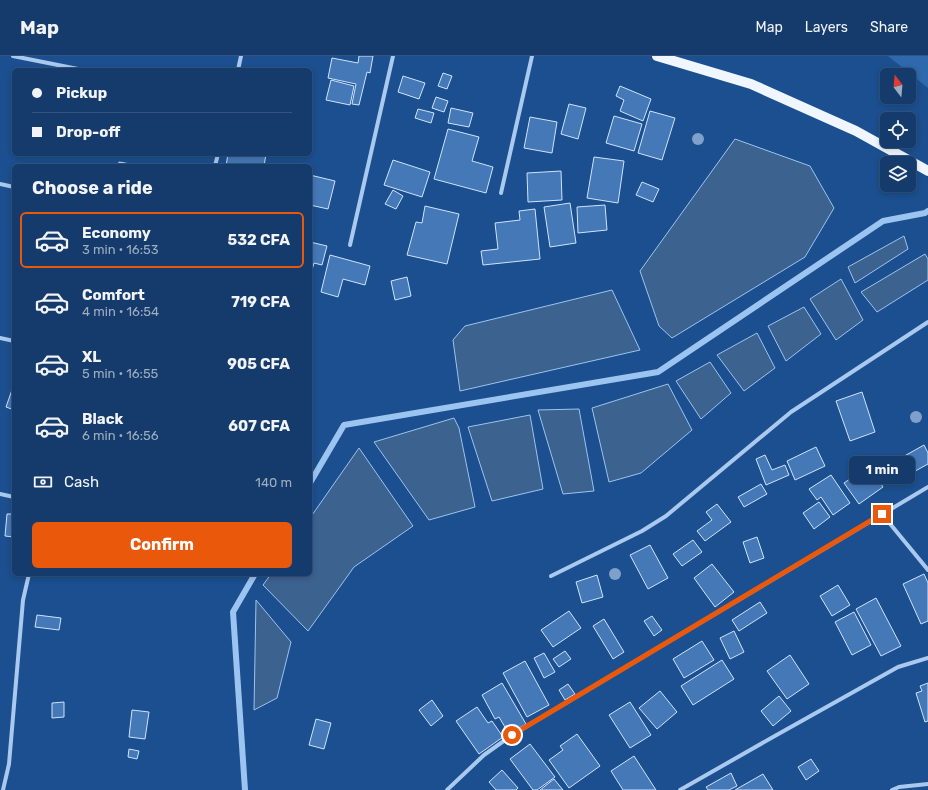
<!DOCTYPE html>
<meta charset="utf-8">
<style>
:root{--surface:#143b6b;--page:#1d4271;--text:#f1f3f6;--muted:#9dadc1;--line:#33557e;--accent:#ea580c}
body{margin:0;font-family:Rubik,sans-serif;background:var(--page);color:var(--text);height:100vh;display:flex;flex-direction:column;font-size:15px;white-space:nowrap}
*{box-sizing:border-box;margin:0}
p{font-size:13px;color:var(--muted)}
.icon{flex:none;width:22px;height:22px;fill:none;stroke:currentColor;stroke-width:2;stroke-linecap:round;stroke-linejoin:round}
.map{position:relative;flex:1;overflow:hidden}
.details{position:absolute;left:12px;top:108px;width:300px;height:412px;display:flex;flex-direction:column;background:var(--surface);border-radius:6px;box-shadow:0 2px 6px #0003,0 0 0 1px var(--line)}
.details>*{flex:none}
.hud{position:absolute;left:12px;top:12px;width:300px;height:88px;border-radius:6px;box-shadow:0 2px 6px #0003,0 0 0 1px var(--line);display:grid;align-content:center;height:88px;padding:0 20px;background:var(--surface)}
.needle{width:26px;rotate:344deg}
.controls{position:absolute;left:880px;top:12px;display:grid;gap:8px}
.controls a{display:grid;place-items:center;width:36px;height:36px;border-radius:6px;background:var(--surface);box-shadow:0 2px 6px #0003,0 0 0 1px var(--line);font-size:20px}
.end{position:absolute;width:18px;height:18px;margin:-9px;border:5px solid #ea580c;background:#fff;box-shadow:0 0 0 2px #fff}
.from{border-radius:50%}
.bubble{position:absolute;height:28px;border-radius:6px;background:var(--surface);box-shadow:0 2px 6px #0003,0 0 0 1px var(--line);font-size:13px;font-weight:700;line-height:28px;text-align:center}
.hud b{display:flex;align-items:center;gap:14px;height:38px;font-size:15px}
.hud b+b{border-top:1px solid var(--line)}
.hud i{width:10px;height:10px;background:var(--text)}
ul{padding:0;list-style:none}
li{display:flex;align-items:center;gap:12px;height:56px;margin:0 8px 6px;padding:0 12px;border:2px solid transparent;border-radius:6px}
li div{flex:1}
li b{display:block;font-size:15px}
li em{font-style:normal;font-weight:700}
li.on{border-color:var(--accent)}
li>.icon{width:36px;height:36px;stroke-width:1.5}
h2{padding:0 20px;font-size:18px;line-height:48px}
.pay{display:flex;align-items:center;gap:10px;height:44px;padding:0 20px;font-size:15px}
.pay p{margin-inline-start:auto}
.primary-button{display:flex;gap:8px;margin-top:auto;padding:8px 20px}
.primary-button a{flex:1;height:46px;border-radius:6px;background:var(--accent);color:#fff;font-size:16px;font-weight:700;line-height:46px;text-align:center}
header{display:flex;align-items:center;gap:24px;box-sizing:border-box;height:56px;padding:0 20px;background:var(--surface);border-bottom:1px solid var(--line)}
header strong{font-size:19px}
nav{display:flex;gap:22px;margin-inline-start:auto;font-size:14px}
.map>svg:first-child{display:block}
</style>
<header>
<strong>Map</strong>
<nav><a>Map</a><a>Layers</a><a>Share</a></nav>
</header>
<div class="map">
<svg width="928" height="734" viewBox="0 0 928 734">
<rect width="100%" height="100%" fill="#1b4f8f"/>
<polygon fill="#2e69ad" points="888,0 928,0 928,32"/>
<g fill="#3c6290" stroke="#9cc4f0">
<polygon points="735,83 810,110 834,152 805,201 672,282 659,270 640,215"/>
<polygon points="904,180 908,193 855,227 848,211"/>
<polygon points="925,198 928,203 928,224 877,256 861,236"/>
<polygon points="841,223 863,264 836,284 810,243"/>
<polygon points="612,234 640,294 460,335 453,284 465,270"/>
<polygon points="804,251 821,278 786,305 768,270"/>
<polygon points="757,277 775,312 744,335 717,299"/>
<polygon points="710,306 731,337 701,363 676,325"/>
<polygon points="668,328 692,374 641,417 609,426 592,352"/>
<polygon points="579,353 594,435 563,438 538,354"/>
<polygon points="530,359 543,433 492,445 468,371"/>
<polygon points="454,362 459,372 475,451 429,464 374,386"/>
<polygon points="359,392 413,470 354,511 308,575 263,529 271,518 310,518 310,462"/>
<polygon points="256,544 291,586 277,642 254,654"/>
</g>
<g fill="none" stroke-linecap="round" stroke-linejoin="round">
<g stroke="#9cc4f0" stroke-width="6">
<polyline points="310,427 344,369 658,316 883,165 925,157 928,155"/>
<polyline points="245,734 233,556 255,518"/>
</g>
</g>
<g fill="#4478b7" stroke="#cfe3fa">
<polygon points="359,0 373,0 370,17 367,16 359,49 352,48 356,28 328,22 332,2 358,7"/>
<polygon points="443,17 452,20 447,33 438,30"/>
<polygon points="403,20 425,27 419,43 398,36"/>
<polygon points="331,24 354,30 350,49 326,44"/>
<polygon points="620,30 651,43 643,65 620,55 624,44 616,40"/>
<polygon points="436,41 448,45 444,56 432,52"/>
<polygon points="569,48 586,52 578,83 561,78"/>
<polygon points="451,52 473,57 469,71 448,67"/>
<polygon points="418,53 434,57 431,67 415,62"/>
<polygon points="650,55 675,62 662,104 638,97"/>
<polygon points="614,60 642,68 634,95 606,87"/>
<polygon points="530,61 557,66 552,97 524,92"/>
<polygon points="448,73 479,81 472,105 493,111 486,137 434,123"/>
<polygon points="228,98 266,98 264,110 226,110"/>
<polygon points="594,101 624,105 618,147 587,142"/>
<polygon points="393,104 430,116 422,141 384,129"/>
<polygon points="119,106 142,110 118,110"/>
<polygon points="561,115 562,144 528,146 527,117"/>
<polygon points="310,119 335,125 328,153 310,149"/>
<polygon points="642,126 659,133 653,146 636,139"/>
<polygon points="393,134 403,140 396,153 385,148"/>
<polygon points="570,147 576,187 550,191 544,151"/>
<polygon points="605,149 607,174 578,177 577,151"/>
<polygon points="425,150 459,158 447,208 407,199 416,166 422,167"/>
<polygon points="535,153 540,203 483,209 481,195 498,193 495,167 520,164 519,155"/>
<polygon points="310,186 327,190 322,209 314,207 310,221"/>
<polygon points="330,199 370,210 365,229 343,223 338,241 321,236"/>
<polygon points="407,221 411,240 395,244 391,225"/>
<polygon points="14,328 14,354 6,351"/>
<polygon points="862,336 875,376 850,385 836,345"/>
<polygon points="924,389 928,397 928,408 908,419 899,403"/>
<polygon points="816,391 825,410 795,424 787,405"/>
<polygon points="765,399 772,414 785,409 789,419 766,429 756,403"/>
<polygon points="869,410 883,431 859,448 844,427"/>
<polygon points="831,419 850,447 833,459 821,441 817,444 809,433"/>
<polygon points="761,428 767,438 744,451 738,441"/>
<polygon points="819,446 830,461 814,473 803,457"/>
<polygon points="717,448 731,466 705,485 697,475 712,464 706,456"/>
<polygon points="7,458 14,458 14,481 5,480"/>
<polygon points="757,481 764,502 750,507 743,486"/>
<polygon points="693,484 702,496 682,510 673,498"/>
<polygon points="650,489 668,522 648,533 630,499"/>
<polygon points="712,508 734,536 715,551 694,522"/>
<polygon points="924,518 928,527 928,565 921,568 903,528"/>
<polygon points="597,519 603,541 582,547 576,526"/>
<polygon points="838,529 850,549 832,560 820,540"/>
<polygon points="876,542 901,590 881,600 856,553"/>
<polygon points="760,546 767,557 739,575 732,564"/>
<polygon points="569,555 581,572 553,591 541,574"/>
<polygon points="854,556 871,589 852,599 835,566"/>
<polygon points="37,559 61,562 59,574 35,571"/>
<polygon points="652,560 662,574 654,580 644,565"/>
<polygon points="604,563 624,596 613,603 593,570"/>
<polygon points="734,575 744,596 730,603 720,582"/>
<polygon points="702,585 714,604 684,622 673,603"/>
<polygon points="565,595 571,603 559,611 553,603"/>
<polygon points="544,597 555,616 544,622 534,602"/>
<polygon points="790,599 809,628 787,643 767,615"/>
<polygon points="722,604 734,623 693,649 681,630"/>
<polygon points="525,605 549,649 527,661 503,617"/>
<polygon points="502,627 526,668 509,678 499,661 495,663 482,639"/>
<polygon points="928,627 928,665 925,666 916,637 922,635 920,630"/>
<polygon points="568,628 575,638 565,644 559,634"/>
<polygon points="660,635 677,656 657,673 639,652"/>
<polygon points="779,640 791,655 773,670 761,655"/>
<polygon points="432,644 443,660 431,670 419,654"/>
<polygon points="64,646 64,661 52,662 52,647"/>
<polygon points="630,646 651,679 630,692 609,659"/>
<polygon points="477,651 488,667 492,665 503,681 479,698 456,665"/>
<polygon points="132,654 149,656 145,683 129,681"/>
<polygon points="316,663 331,667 324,693 309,689"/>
<polygon points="577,678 600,710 569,732 549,704 563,694 560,690"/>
<polygon points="530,688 555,721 537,734 533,734 510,703"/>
<polygon points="129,693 139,695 137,703 128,701"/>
<polygon points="634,700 656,734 623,734 611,715"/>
<polygon points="811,703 819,715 806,724 798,711"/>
<polygon points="502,714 518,732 516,734 496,734 489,726"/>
<polygon points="731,717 737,730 729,734 708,734 706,731"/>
<polygon points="763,718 773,734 735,734"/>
<polygon points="554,723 563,734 540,734"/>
</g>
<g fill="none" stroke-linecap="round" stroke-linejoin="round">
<g stroke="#a9c9ee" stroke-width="4">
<polyline points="13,0 83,14"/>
<polyline points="238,14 241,0"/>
<polyline points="215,110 218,98"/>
<polyline points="0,128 14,131"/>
<polyline points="501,137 532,0"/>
<polyline points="350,189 393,0"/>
<polyline points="0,282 14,285"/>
<polyline points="0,438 14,441"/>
<polyline points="882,458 928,514"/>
<polyline points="551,520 642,475 666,460 791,356 928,266"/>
<polyline points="3,734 9,708 23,544 29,518"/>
<polyline points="447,734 484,699 512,679 928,431"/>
<polyline points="680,734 773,681 898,611 928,602"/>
<polyline points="892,734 899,731 928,728"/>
</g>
<polyline stroke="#f0f6ff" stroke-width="10" points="657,0 751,28 856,75 928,115"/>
</g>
<g fill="#7ea0ca">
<circle cx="698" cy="83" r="6"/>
<circle cx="916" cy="361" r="6"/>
<circle cx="615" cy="518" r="6"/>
</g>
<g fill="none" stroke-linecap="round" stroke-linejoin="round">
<polyline stroke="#ea580c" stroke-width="5" points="512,679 882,458"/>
</g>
</svg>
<div class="controls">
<a><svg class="needle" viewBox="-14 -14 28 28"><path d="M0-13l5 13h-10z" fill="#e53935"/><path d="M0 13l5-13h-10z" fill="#9dadc1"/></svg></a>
<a><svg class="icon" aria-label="locate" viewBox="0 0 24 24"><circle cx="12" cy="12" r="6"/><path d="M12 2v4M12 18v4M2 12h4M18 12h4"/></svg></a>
<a><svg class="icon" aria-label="layers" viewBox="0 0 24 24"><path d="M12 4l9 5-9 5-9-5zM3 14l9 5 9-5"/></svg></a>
</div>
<i class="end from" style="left:512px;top:679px"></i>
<i class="end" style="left:882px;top:458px"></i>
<div class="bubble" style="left:849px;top:400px;width:66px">1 min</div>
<div class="hud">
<b><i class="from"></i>Pickup</b>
<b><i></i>Drop-off</b>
</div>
<section class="details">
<h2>Choose a ride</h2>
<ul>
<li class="on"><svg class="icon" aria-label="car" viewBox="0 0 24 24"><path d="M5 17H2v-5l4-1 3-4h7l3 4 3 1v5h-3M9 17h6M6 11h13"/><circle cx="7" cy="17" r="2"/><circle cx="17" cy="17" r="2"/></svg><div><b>Economy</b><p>3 min · 16:53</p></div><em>532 CFA</em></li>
<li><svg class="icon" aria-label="car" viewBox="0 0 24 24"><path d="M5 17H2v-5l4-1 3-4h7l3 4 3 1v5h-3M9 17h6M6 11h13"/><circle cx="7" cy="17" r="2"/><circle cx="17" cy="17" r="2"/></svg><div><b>Comfort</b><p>4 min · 16:54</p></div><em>719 CFA</em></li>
<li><svg class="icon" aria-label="car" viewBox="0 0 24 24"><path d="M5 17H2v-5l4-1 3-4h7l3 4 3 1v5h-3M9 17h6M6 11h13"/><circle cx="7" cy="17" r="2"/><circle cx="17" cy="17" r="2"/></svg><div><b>XL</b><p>5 min · 16:55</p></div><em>905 CFA</em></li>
<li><svg class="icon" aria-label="car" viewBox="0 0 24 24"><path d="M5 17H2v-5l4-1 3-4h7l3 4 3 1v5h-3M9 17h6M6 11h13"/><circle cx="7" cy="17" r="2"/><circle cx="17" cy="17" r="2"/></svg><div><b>Black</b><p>6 min · 16:56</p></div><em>607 CFA</em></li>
</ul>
<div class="pay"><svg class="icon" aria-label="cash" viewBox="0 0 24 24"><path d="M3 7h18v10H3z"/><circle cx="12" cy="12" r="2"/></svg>Cash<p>140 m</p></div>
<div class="primary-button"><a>Confirm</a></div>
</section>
</div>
